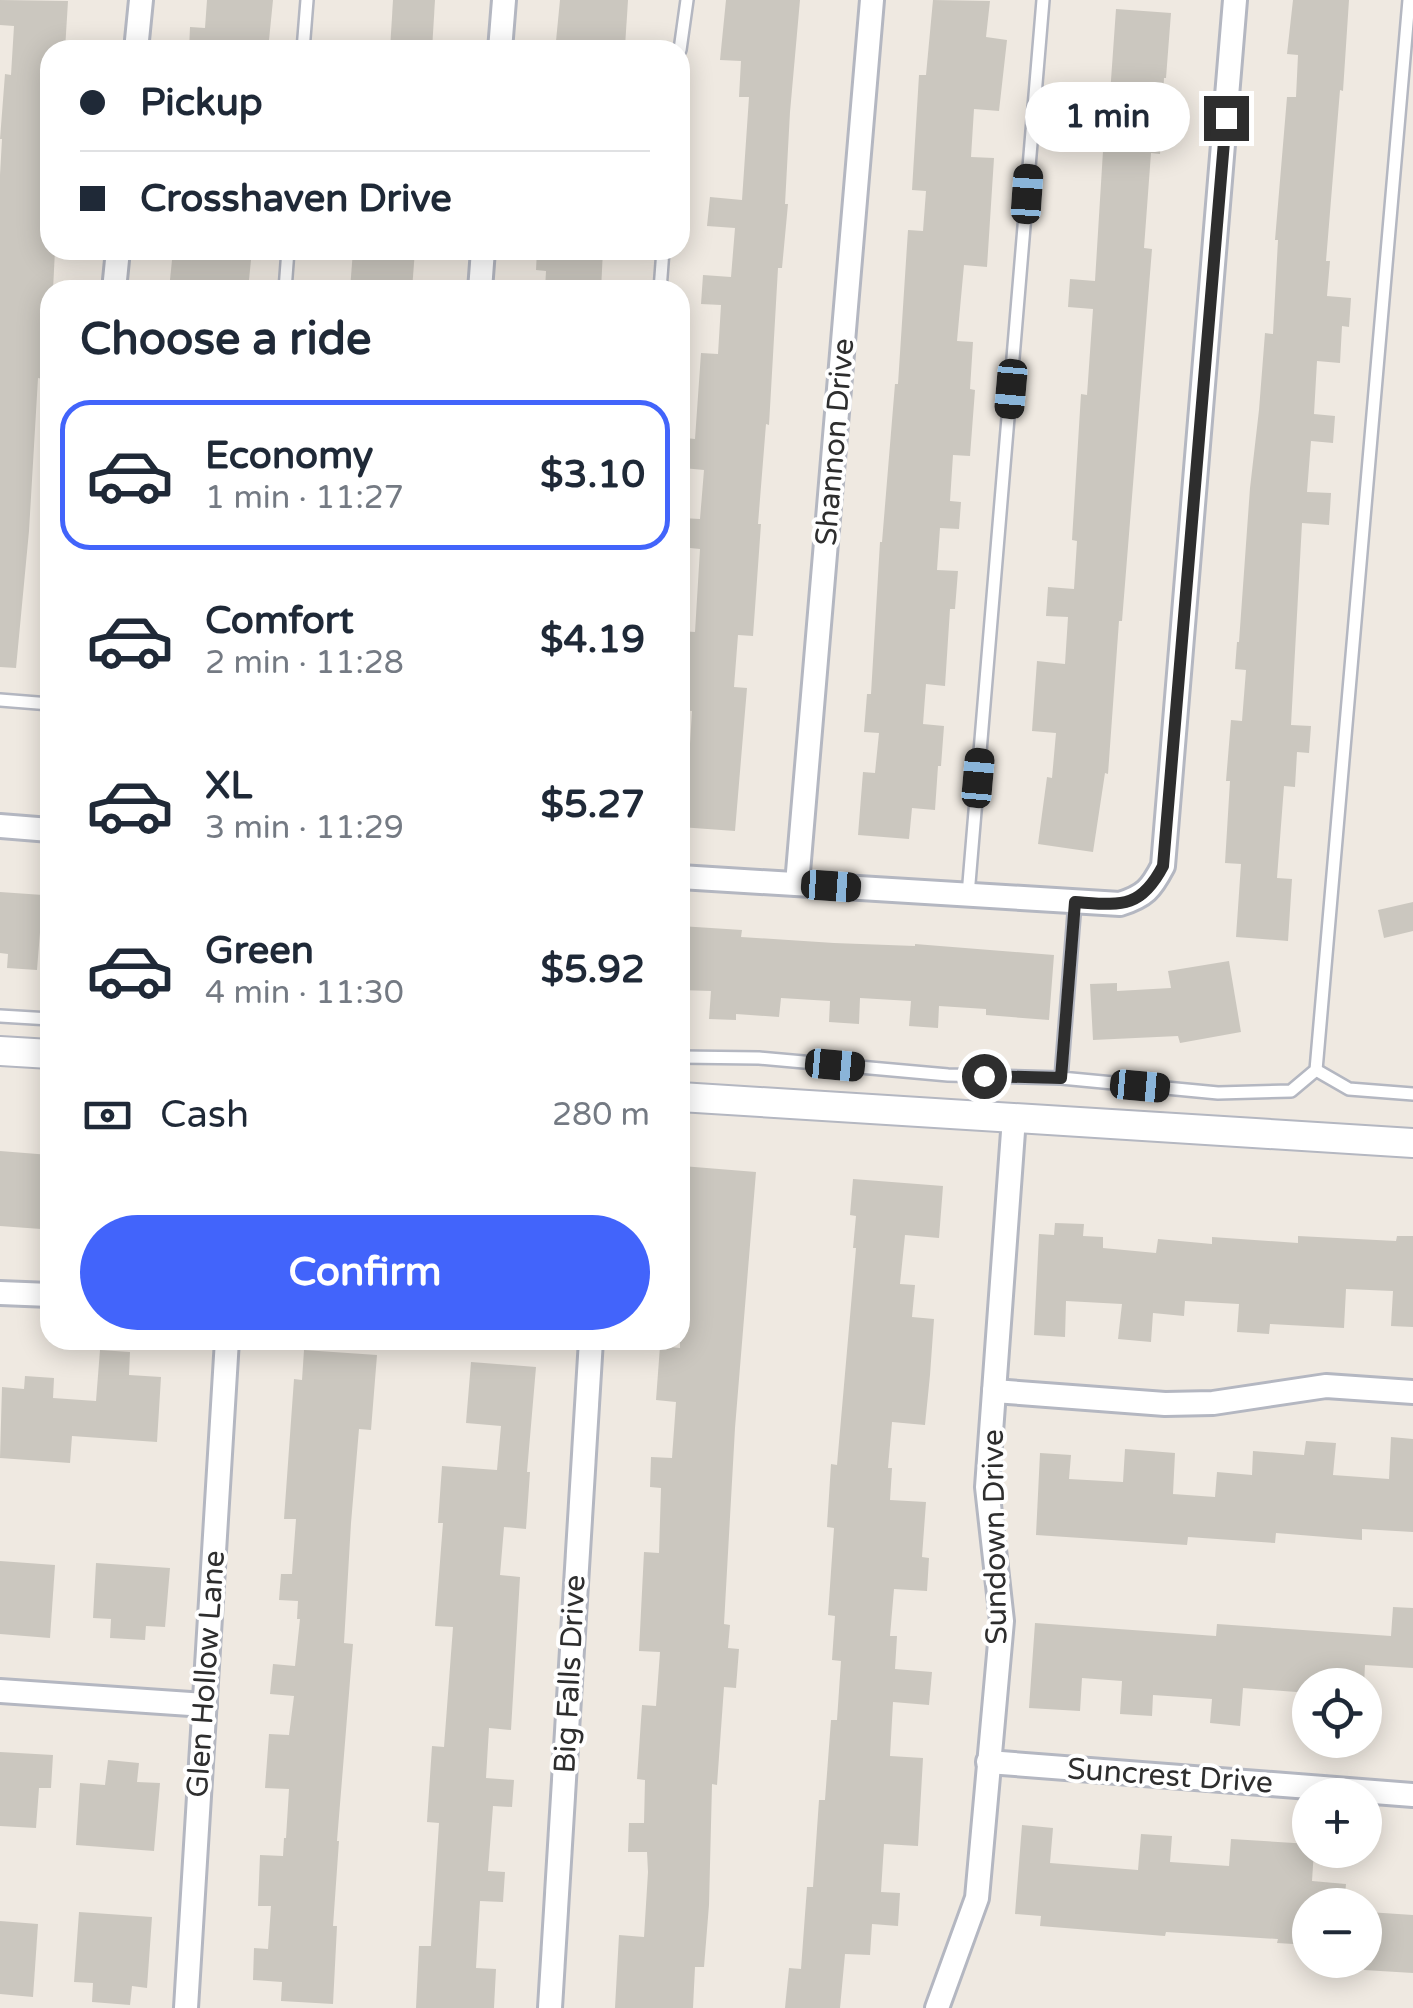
<!DOCTYPE html>
<meta charset="utf-8">
<style>
:root{--surface:#fff;--page:#f6f6f7;--text:#1f2937;--muted:#747a83;--line:#e0e1e3;--accent:#4264fb}
body{margin:0;font-family:"Varela Round",sans-serif;background:var(--page);color:var(--text);height:100vh;display:flex;flex-direction:column;font-size:38px;white-space:nowrap}
*{box-sizing:border-box;margin:0}
p{font-size:32px;color:var(--muted)}
.icon{flex:none;width:55px;height:55px;fill:none;stroke:currentColor;stroke-width:2;stroke-linecap:round;stroke-linejoin:round}
.map{position:relative;flex:1;overflow:hidden}
.drawer{position:absolute;left:40px;top:280px;width:650px;height:1070px;display:flex;flex-direction:column;background:var(--surface);border-radius:30px;box-shadow:0 5px 25px #0003}
.drawer>*{flex:none}
.guide{position:absolute;left:40px;top:40px;width:650px;height:220px;border-radius:30px;box-shadow:0 5px 25px #0003;display:grid;align-content:center;height:220px;padding:0 40px;background:var(--surface)}
.fabs{position:absolute;left:1292px;top:1668px;display:grid;gap:20px}
.fabs a{display:grid;place-items:center;width:90px;height:90px;border-radius:50%;background:var(--surface);box-shadow:0 5px 25px #0003;font-size:50px}
.end{position:absolute;width:45px;height:45px;margin:-22px;border:12px solid #2e2e2e;background:#fff;box-shadow:0 0 0 5px #fff}
.from{border-radius:50%}
.bubble{position:absolute;height:70px;border-radius:35px;background:var(--surface);box-shadow:0 5px 25px #0003;font-size:32px;font-weight:700;line-height:70px;text-align:center}
.car{position:absolute;width:30px;height:60px;margin:-30px -15px;border-radius:12px;box-shadow:0 0 8px 2px #0007;background:linear-gradient(#222 24%,#8ab4d8 0 40%,#222 0 76%,#8ab4d8 0 86%,#222 0)}
.guide b{display:flex;align-items:center;gap:35px;height:95px;font-size:38px}
.guide b+b{border-top:2px solid var(--line)}
.guide i{width:25px;height:25px;background:var(--text)}
ul{padding:0;list-style:none}
li{display:flex;align-items:center;gap:30px;height:150px;margin:0 20px 15px;padding:0 20px;border:5px solid transparent;border-radius:30px}
li div{flex:1}
li b{display:block;font-size:38px}
li em{font-style:normal;font-weight:700}
li.on{border-color:var(--accent)}
li>.icon{width:90px;height:90px;stroke-width:1.5}
h2{padding:0 40px;font-size:45px;line-height:120px}
.pay{display:flex;align-items:center;gap:25px;height:110px;padding:0 40px;font-size:38px}
.pay p{margin-inline-start:auto}
.cta{display:flex;gap:20px;margin-top:auto;padding:20px 40px}
.cta a{flex:1;height:115px;border-radius:60px;background:var(--accent);color:#fff;font-size:40px;font-weight:700;line-height:115px;text-align:center}
.map>svg:first-child{display:block}
</style>
<div class="map">
<svg width="1413" height="2008" viewBox="0 0 1413 2008">
<rect width="100%" height="100%" fill="#efe9e1"/>
<g fill="#cbc7bf">
<polygon points="0,0 68,1 65,50 50,50 50,192 45,191 42,238 50,238 50,250 55,250 53,290 50,290 48,294 43,379 38,378 29,531 16,668 0,667 0,175 2,139 0,139 5,74 11,75 14,26 0,25"/>
<polygon points="207,0 273,0 268,50 189,50 190,27 205,28"/>
<polygon points="393,0 435,0 432,50 390,50"/>
<polygon points="560,0 628,0 625,47 556,41"/>
<polygon points="726,0 800,0 790,112 785,204 788,204 782,268 778,268 769,425 766,424 758,524 761,524 753,636 738,635 734,687 747,688 735,831 680,827 680,760 689,760 692,711 680,710 680,631 695,632 700,549 680,547 682,518 700,519 704,470 683,468 685,438 695,439 701,353 718,354 721,305 701,304 703,275 731,277 735,228 707,226 710,197 742,200 749,97 739,97 741,61 720,60"/>
<polygon points="933,0 990,1 986,37 1007,40 999,111 974,109 971,157 994,158 987,267 964,265 957,341 973,342 970,389 975,390 970,456 953,455 950,501 961,502 959,529 940,528 937,570 958,571 955,609 950,609 945,686 926,684 923,724 944,726 941,766 938,766 935,810 912,808 909,839 858,835 863,772 875,773 879,733 864,732 867,694 871,694 880,542 882,542 895,384 898,384 908,230 923,231 926,191 912,190 919,75 926,75"/>
<polygon points="1293,0 1349,0 1343,91 1340,90 1326,261 1330,261 1327,296 1351,298 1349,327 1342,326 1340,363 1317,361 1314,414 1335,416 1333,443 1311,441 1307,492 1331,493 1329,525 1302,523 1291,725 1311,726 1309,753 1297,752 1295,787 1284,786 1277,878 1292,879 1288,941 1236,937 1241,864 1225,863 1230,781 1226,781 1231,720 1242,721 1246,670 1235,669 1237,642 1239,642 1250,488 1259,410 1265,333 1273,334 1278,240 1275,240 1287,97 1296,97 1298,55 1287,54"/>
<polygon points="1116,9 1171,13 1166,78 1164,78 1160,154 1151,153 1144,248 1152,249 1122,621 1119,621 1108,774 1105,773 1093,852 1038,844 1047,777 1052,778 1056,733 1032,731 1037,661 1065,664 1068,617 1046,616 1048,587 1074,589 1077,541 1072,540 1081,394 1087,395 1093,309 1068,307 1070,279 1095,281 1103,151 1081,150 1083,122 1108,123"/>
<polygon points="173,250 252,250 248,290 169,290"/>
<polygon points="353,250 415,250 412,290 350,290"/>
<polygon points="537,250 603,250 601,290 545,290 546,271 536,270"/>
<polygon points="0,892 43,895 37,970 7,968 8,954 0,953"/>
<polygon points="1413,902 1413,931 1384,938 1378,910"/>
<polygon points="680,926 742,930 741,937 834,943 915,946 915,944 1054,955 1049,1020 986,1015 986,1009 939,1006 938,1028 909,1026 911,1001 860,998 859,1024 829,1022 830,1001 781,998 779,1017 736,1014 736,1020 709,1019 711,991 680,990"/>
<polygon points="1229,961 1241,1032 1180,1043 1178,1036 1093,1040 1090,984 1117,983 1117,991 1171,988 1168,971"/>
<polygon points="0,1151 50,1155 50,1207 43,1207 41,1229 0,1226"/>
<polygon points="682,1166 756,1172 735,1428 724,1624 730,1625 728,1648 739,1649 736,1688 724,1687 717,1785 712,1784 709,1905 704,1967 695,1967 693,2008 615,2008 619,1935 644,1937 648,1872 647,1852 628,1852 629,1823 644,1823 645,1780 637,1779 642,1705 656,1706 660,1652 639,1651 644,1552 659,1553 661,1488 650,1487 651,1457 672,1458 676,1402 656,1400 660,1346 680,1348 680,1307 685,1307 689,1244 685,1243 686,1224 680,1224"/>
<polygon points="853,1179 943,1186 939,1238 905,1235 900,1284 915,1285 912,1317 934,1319 930,1375 925,1425 892,1422 888,1468 892,1468 890,1500 926,1502 922,1557 929,1558 927,1591 894,1589 890,1636 897,1636 895,1669 932,1672 929,1705 893,1702 890,1756 923,1758 918,1846 884,1844 881,1892 900,1893 898,1926 872,1924 870,1955 845,1954 840,2008 785,2008 789,1968 801,1969 807,1887 813,1887 819,1800 825,1800 831,1720 837,1720 841,1661 832,1660 835,1616 828,1615 834,1528 827,1527 831,1464 837,1465 856,1248 853,1248 856,1216 850,1215"/>
<polygon points="1055,1223 1084,1224 1083,1236 1103,1237 1103,1248 1156,1253 1158,1239 1212,1244 1212,1237 1298,1243 1298,1236 1396,1241 1397,1236 1413,1236 1413,1327 1391,1326 1393,1291 1346,1289 1344,1328 1270,1324 1269,1334 1237,1332 1239,1304 1185,1301 1184,1316 1153,1313 1151,1342 1118,1339 1122,1304 1066,1301 1065,1337 1034,1335 1039,1234 1054,1235"/>
<polygon points="100,1350 130,1352 129,1375 161,1377 157,1442 72,1436 70,1463 0,1458 2,1387 24,1389 25,1376 54,1378 53,1398 96,1401"/>
<polygon points="304,1350 377,1355 371,1430 359,1429 351,1523 344,1643 353,1644 337,1841 339,1841 333,1926 337,1926 333,2004 281,2001 282,1982 253,1980 254,1948 268,1949 271,1906 258,1906 260,1855 283,1856 284,1838 286,1838 289,1789 265,1788 269,1734 289,1735 294,1696 270,1694 273,1664 295,1666 300,1619 297,1619 298,1601 279,1600 281,1574 292,1574 296,1519 284,1519 294,1379 302,1380"/>
<polygon points="471,1362 536,1367 527,1472 530,1472 526,1529 504,1527 500,1575 520,1577 511,1730 489,1728 486,1778 514,1780 512,1807 493,1806 488,1871 505,1872 503,1902 480,1901 476,1968 496,1969 494,2008 416,2008 419,1946 431,1946 439,1823 427,1822 432,1746 444,1747 453,1627 435,1626 443,1523 438,1523 442,1466 497,1470 501,1426 466,1423"/>
<polygon points="1391,1437 1413,1439 1413,1532 1362,1529 1362,1540 1276,1533 1275,1543 1188,1537 1187,1545 1036,1535 1040,1453 1071,1455 1069,1479 1123,1482 1125,1449 1175,1453 1173,1494 1215,1497 1217,1472 1252,1475 1253,1451 1304,1455 1306,1441 1336,1443 1333,1475 1389,1479"/>
<polygon points="0,1561 55,1565 50,1638 0,1634"/>
<polygon points="96,1563 170,1568 165,1627 146,1626 145,1640 110,1638 111,1619 93,1618"/>
<polygon points="1393,1607 1413,1608 1413,1668 1365,1665 1364,1685 1310,1685 1310,1693 1243,1688 1240,1726 1210,1723 1212,1699 1153,1695 1152,1716 1120,1714 1122,1681 1082,1678 1080,1711 1029,1708 1035,1623 1216,1636 1217,1624 1391,1636"/>
<polygon points="0,1752 53,1755 51,1788 39,1788 36,1828 0,1826"/>
<polygon points="108,1760 139,1763 137,1782 160,1783 154,1851 76,1845 80,1783 105,1785"/>
<polygon points="1022,1825 1053,1828 1050,1863 1138,1870 1141,1834 1172,1836 1170,1862 1229,1866 1231,1839 1310,1844 1310,1850 1314,1850 1312,1881 1346,1884 1344,1905 1310,1905 1310,1945 1277,1943 1278,1939 1166,1932 1165,1936 1040,1926 1041,1916 1015,1914"/>
<polygon points="79,1912 152,1917 147,1988 132,1986 130,2005 92,2002 93,1983 74,1982"/>
<polygon points="1368,1912 1413,1915 1413,1973 1364,1970"/>
<polygon points="0,1921 38,1924 33,1997 0,1994"/>
</g>
<g fill="none" stroke-linecap="round" stroke-linejoin="round">
<defs>
<g id="service">
<polyline points="303,50 307,0"/>
<polyline points="680,50 687,0"/>
<polyline points="285,290 288,250"/>
<polyline points="660,290 663,250"/>
<polyline points="0,700 50,704"/>
<polyline points="968,895 1043,0"/>
<polyline points="1075,902 1061,1078 1218,1093 1291,1091 1316,1070 1409,0"/>
<polyline points="0,1016 50,1019"/>
<polyline points="680,1057 759,1058 948,1075 1061,1078"/>
<polyline points="1316,1070 1349,1089 1413,1094"/>
</g>
<g id="minor">
<polyline points="136,50 141,0"/>
<polyline points="500,50 504,0"/>
<polyline points="114,290 118,250"/>
<polyline points="480,290 483,250"/>
<polyline points="0,826 50,830"/>
<path d="M680 877 1120 904C1145 896 1151 889 1163 866L1235 0"/>
<polyline points="797,884 872,0"/>
<polyline points="0,1293 50,1295"/>
<polyline points="994,1391 1165,1404 1213,1403 1326,1386 1413,1392"/>
<polyline points="0,1691 205,1705"/>
<polyline points="988,1762 1413,1795"/>
<polyline points="186,2008 227,1340"/>
<polyline points="550,2008 591,1340"/>
<polyline points="937,2008 977,1898 1002,1621 987,1487 1014,1118"/>
</g>
<g id="tertiary">
<polyline points="0,1051 50,1054"/>
<polyline points="680,1097 1413,1143"/>
</g>
</defs>
<use href="#service" stroke="#b4b7c1" stroke-width="16"/>
<use href="#minor" stroke="#b4b7c1" stroke-width="28"/>
<use href="#tertiary" stroke="#b4b7c1" stroke-width="32"/>
<use href="#service" stroke="#fff" stroke-width="11"/>
<use href="#minor" stroke="#fff" stroke-width="22"/>
<use href="#tertiary" stroke="#fff" stroke-width="28"/>
</g>
<g fill="none" stroke-linecap="round" stroke-linejoin="round">
<path stroke="#2e2e2e" stroke-width="12" d="M984 1076 1061 1078 1075 902C1120 905 1140 910 1163 866L1226 118"/>
</g>
<g text-anchor="middle" dominant-baseline="central" stroke-width="8" stroke-linejoin="round" paint-order="stroke">
<g font-size="30" fill="#2e2e2e" stroke="#fff">
<text transform="translate(835 442) rotate(-85)">Shannon Drive</text>
<text transform="translate(995 1537) rotate(-91)">Sundown Drive</text>
<text transform="translate(206 1674) rotate(-86)">Glen Hollow Lane</text>
<text transform="translate(570 1674) rotate(-87)">Big Falls Drive</text>
<text transform="translate(1170 1776) rotate(4)">Suncrest Drive</text>
</g>
</g>
</svg>
<div class="fabs">
<a><svg class="icon" aria-label="locate" viewBox="0 0 24 24"><circle cx="12" cy="12" r="6"/><path d="M12 2v4M12 18v4M2 12h4M18 12h4"/></svg></a>
<a>+</a>
<a>−</a>
</div>
<i class="end from" style="left:984px;top:1076px"></i>
<i class="end" style="left:1226px;top:118px"></i>
<div class="bubble" style="left:1025px;top:82px;width:165px">1 min</div>
<i class="car" style="left:1027px;top:194px;rotate:4deg"></i>
<i class="car" style="left:1011px;top:389px;rotate:185deg"></i>
<i class="car" style="left:978px;top:778px;rotate:5deg"></i>
<i class="car" style="left:831px;top:886px;rotate:94deg"></i>
<i class="car" style="left:835px;top:1065px;rotate:95deg"></i>
<i class="car" style="left:1140px;top:1086px;rotate:95deg"></i>
<div class="guide">
<b><i class="from"></i>Pickup</b>
<b><i></i>Crosshaven Drive</b>
</div>
<section class="drawer">
<h2>Choose a ride</h2>
<ul>
<li class="on"><svg class="icon" aria-label="car" viewBox="0 0 24 24"><path d="M5 17H2v-5l4-1 3-4h7l3 4 3 1v5h-3M9 17h6M6 11h13"/><circle cx="7" cy="17" r="2"/><circle cx="17" cy="17" r="2"/></svg><div><b>Economy</b><p>1 min · 11:27</p></div><em>$3.10</em></li>
<li><svg class="icon" aria-label="car" viewBox="0 0 24 24"><path d="M5 17H2v-5l4-1 3-4h7l3 4 3 1v5h-3M9 17h6M6 11h13"/><circle cx="7" cy="17" r="2"/><circle cx="17" cy="17" r="2"/></svg><div><b>Comfort</b><p>2 min · 11:28</p></div><em>$4.19</em></li>
<li><svg class="icon" aria-label="car" viewBox="0 0 24 24"><path d="M5 17H2v-5l4-1 3-4h7l3 4 3 1v5h-3M9 17h6M6 11h13"/><circle cx="7" cy="17" r="2"/><circle cx="17" cy="17" r="2"/></svg><div><b>XL</b><p>3 min · 11:29</p></div><em>$5.27</em></li>
<li><svg class="icon" aria-label="car" viewBox="0 0 24 24"><path d="M5 17H2v-5l4-1 3-4h7l3 4 3 1v5h-3M9 17h6M6 11h13"/><circle cx="7" cy="17" r="2"/><circle cx="17" cy="17" r="2"/></svg><div><b>Green</b><p>4 min · 11:30</p></div><em>$5.92</em></li>
</ul>
<div class="pay"><svg class="icon" aria-label="cash" viewBox="0 0 24 24"><path d="M3 7h18v10H3z"/><circle cx="12" cy="12" r="2"/></svg>Cash<p>280 m</p></div>
<div class="cta"><a>Confirm</a></div>
</section>
</div>
